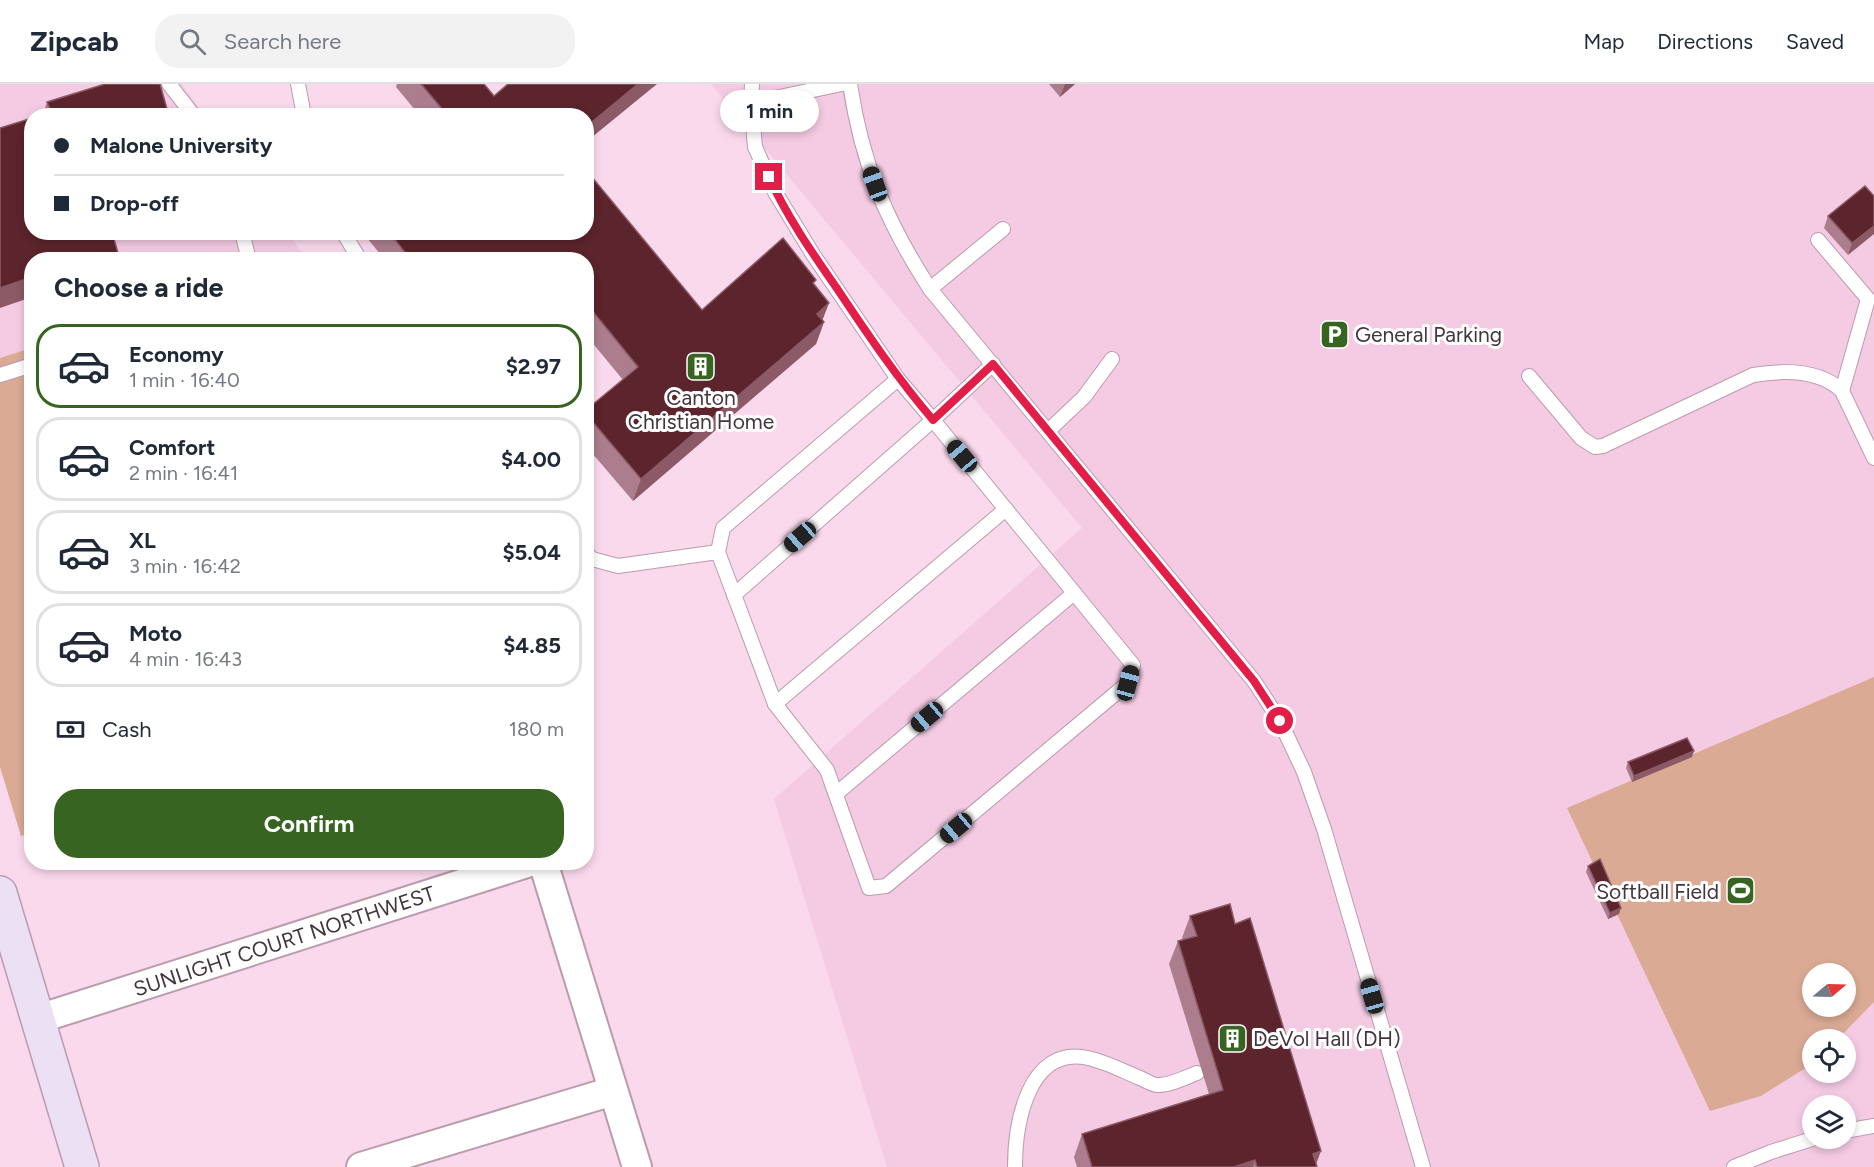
<!DOCTYPE html>
<meta charset="utf-8">
<style>
:root{--surface:#fff;--page:#f2f2f3;--text:#1f2937;--muted:#747a83;--line:#e0e1e3;--accent:#386422}
body{margin:0;font-family:Figtree,sans-serif;background:var(--page);color:var(--text);height:100vh;display:flex;flex-direction:column;font-size:22px;white-space:nowrap}
*{box-sizing:border-box;margin:0}
p{font-size:20px;color:var(--muted)}
.icon{flex:none;width:33px;height:33px;fill:none;stroke:currentColor;stroke-width:2;stroke-linecap:round;stroke-linejoin:round}
.map{position:relative;flex:1;overflow:hidden}
.details{position:absolute;left:24px;top:168px;width:570px;height:618px;display:flex;flex-direction:column;background:var(--surface);border-radius:24px;box-shadow:0 3px 9px #0003}
.details>*{flex:none}
.hud{position:absolute;left:24px;top:24px;width:570px;height:132px;border-radius:24px;box-shadow:0 3px 9px #0003;display:grid;align-content:center;height:132px;padding:0 30px;background:var(--surface)}
.needle{width:39px;rotate:71deg}
.controls{position:absolute;left:1802px;top:879px;display:grid;gap:12px}
.controls a{display:grid;place-items:center;width:54px;height:54px;border-radius:50%;background:var(--surface);box-shadow:0 3px 9px #0003;font-size:30px}
.end{position:absolute;width:27px;height:27px;margin:-14px;border:8px solid #e11d48;background:#fff;box-shadow:0 0 0 3px #fff}
.from{border-radius:50%}
.bubble{position:absolute;height:42px;border-radius:21px;background:var(--surface);box-shadow:0 3px 9px #0003;font-size:20px;font-weight:700;line-height:42px;text-align:center}
.car{position:absolute;width:18px;height:36px;margin:-18px -9px;border-radius:8px;box-shadow:0 0 4px 2px #0007;background:linear-gradient(#222 24%,#8ab4d8 0 40%,#222 0 76%,#8ab4d8 0 86%,#222 0)}
.hud b{display:flex;align-items:center;gap:21px;height:57px;font-size:22px}
.hud b+b{border-top:2px solid var(--line)}
.hud i{width:15px;height:15px;background:var(--text)}
ul{padding:0;list-style:none}
li{display:flex;align-items:center;gap:18px;height:84px;margin:0 12px 9px;padding:0 18px;border:3px solid var(--line);border-radius:24px}
li div{flex:1}
li b{display:block;font-size:22px}
li em{font-style:normal;font-weight:700}
li.on{border-color:var(--accent)}
li>.icon{width:54px;height:54px;stroke-width:1.5}
h2{padding:0 30px;font-size:27px;line-height:72px}
.pay{display:flex;align-items:center;gap:15px;height:66px;padding:0 30px;font-size:22px}
.pay p{margin-inline-start:auto}
.action{display:flex;gap:12px;margin-top:auto;padding:12px 30px}
.action a{flex:1;height:69px;border-radius:24px;background:var(--accent);color:#fff;font-size:24px;font-weight:700;line-height:69px;text-align:center}
header{display:flex;align-items:center;gap:36px;box-sizing:border-box;height:84px;padding:0 30px;background:var(--surface);border-bottom:2px solid var(--line)}
header strong{font-size:28px}
nav{display:flex;gap:33px;margin-inline-start:auto;font-size:21px}
.search{width:420px;height:54px;background:var(--page);display:flex;align-items:center;gap:15px;box-sizing:border-box;padding:0 21px;border-radius:24px;color:var(--muted);font-size:22px}
.map>svg:first-child{display:block}
</style>
<header>
<strong>Zipcab</strong>
<div class="search"><svg class="icon" aria-label="search" viewBox="0 0 24 24"><circle cx="10" cy="10" r="6"/><path d="M15 15l6 6"/></svg>Search here</div>
<nav><a>Map</a><a>Directions</a><a>Saved</a></nav>
</header>
<div class="map">
<svg width="1874" height="1083" viewBox="0 0 1874 1083">
<rect width="100%" height="100%" fill="#fbd9ed"/>
<g fill="#f4cbe3" fill-rule="evenodd">
<polygon points="0,0 182,0 204,31 32,32 32,148 288,149 306,174 32,176 31,264 0,274"/>
<path d="M711 0H1874V1083H887L774 715 1082 444ZM1812 890H1845V922H1812ZM1812 956H1845V988H1812ZM1812 1022H1845V1054H1812Z"/>
</g>
<g fill="#dbaa95" fill-rule="evenodd">
<polygon points="31,264 32,748 21,752 0,683 0,274"/>
<path d="M1874 593V918L1838 955 1812 956V980L1761 1012 1710 1027 1567 724ZM1812 890H1845V922H1812Z"/>
</g>
<g fill="none" stroke-linecap="round" stroke-linejoin="round">
<defs>
<g id="lane">
<polyline points="169,0 194,32"/>
<polyline points="298,0 304,32"/>
<path d="M850 0C862 80 886 137 930 205L1254 597 1280 637 1304 688 1324 745 1423 1083"/>
<polyline points="751,19 752,0"/>
<polyline points="242,148 249,176"/>
<polyline points="343,148 360,176"/>
<polyline points="1818,156 1868,215 1842,307 1874,374"/>
<polyline points="930,205 1003,145"/>
<polyline points="0,291 32,281"/>
<path d="M1529 292 1581 354 1595 363 1603 362 1753 291C1783 286 1819 285 1842 307"/>
<polyline points="898,295 723,444 718,468 775,620 827,686 869,804 886,802 1128,599 1133,581 933,336 993,280"/>
<polyline points="1048,347 1084,313 1112,275"/>
<polyline points="586,468 592,475 618,482 718,468"/>
<polyline points="734,511 933,336 898,295 812,169 775,108 755,63 751,19 842,0"/>
<polyline points="775,620 1006,425"/>
<polyline points="836,710 1074,509"/>
<polyline points="1845,1047 1874,1042"/>
<path d="M1015 1083C1015 1040 1028 961 1088 974 1106 978 1123 987 1140 994 1145 996 1152 1001 1157 1001 1169 1002 1186 993 1197 989"/>
<polyline points="1734,1083 1771,1068 1815,1054"/>
</g>
<g id="street">
<polyline points="543,778 637,1083"/>
<polyline points="38,935 530,778"/>
<polyline points="361,1083 613,1007"/>
</g>
<polyline id="secondary" points="0,809 82,1083"/>
</defs>
<use href="#lane" stroke="#bb9bae" stroke-width="16"/>
<use href="#street" stroke="#bb9bae" stroke-width="32"/>
<use href="#secondary" stroke="#bb9bae" stroke-width="36"/>
<use href="#lane" stroke="#fff" stroke-width="14"/>
<use href="#street" stroke="#fff" stroke-width="28"/>
<use href="#secondary" stroke="#ece1f4" stroke-width="33"/>
</g>
<g fill="#ac7e8d">
<polygon points="397,0 484,0 494,12 586,32 420,32 396,3"/>
<polygon points="1049,0 1075,0 1060,13"/>
<polygon points="47,18 169,32 43,30"/>
<polygon points="1874,112 1848,171 1824,144 1828,132"/>
<polygon points="369,148 586,148 702,226 814,201 823,236 824,238 816,260 633,417 586,362 586,326 623,296 586,251 586,176 385,176 367,154"/>
<polygon points="1692,673 1632,698 1626,684 1628,678"/>
<polygon points="1588,782 1619,830 1608,835 1586,788"/>
<polygon points="1190,832 1235,840 1317,1083 1077,1083 1074,1073 1082,1050 1209,1010 1169,880 1178,857 1183,856 1182,854"/>
</g>
<g fill="#8c5a67">
<polygon points="638,0 657,0 586,58 586,43"/>
<polygon points="1065,0 1075,0 1060,13"/>
<polygon points="1874,142 1874,150 1848,171 1852,159"/>
<polygon points="105,148 138,148 101,161"/>
<polygon points="32,193 32,213 0,224 0,204"/>
<polygon points="829,219 821,240 824,238 816,260 633,417 641,395"/>
<polygon points="1694,667 1692,673 1632,698 1634,692"/>
<polygon points="1621,824 1619,830 1608,835 1610,829"/>
<polygon points="1321,1067 1315,1083 1313,1070"/>
<polygon points="1255,1076 1253,1083 1234,1083"/>
</g>
<g fill="#5c242d" stroke="#8c5a67" stroke-width="1.5">
<polygon points="105,0 160,0 169,32 38,32 51,27 47,18"/>
<polygon points="421,0 484,0 494,12 508,0 638,0 586,43 586,32 448,32"/>
<polygon points="32,34 32,148 112,148 120,176 32,176 32,193 0,204 0,44"/>
<polygon points="586,86 702,226 783,154 816,196 813,199 829,219 817,230 824,238 641,395 586,330 586,326 638,283 586,219 586,176 411,176 389,148 586,148"/>
<polygon points="1865,102 1874,112 1874,142 1852,159 1828,132"/>
<polygon points="1687,654 1694,667 1634,692 1628,678"/>
<polygon points="1600,775 1621,824 1610,829 1588,782"/>
<polygon points="1230,820 1235,840 1250,834 1321,1067 1313,1070 1317,1083 1257,1083 1255,1076 1234,1083 1092,1083 1082,1050 1223,1006 1178,857 1197,852 1190,832"/>
</g>
<g fill="none" stroke-linecap="round" stroke-linejoin="round">
<path stroke="#e11d48" stroke-width="8" d="M769 93C787 133 813 170 838 206 868 251 898 295 933 336L993 280 1254 597 1280 637"/>
</g>
<defs>
<symbol id="parking-square" viewBox="-11 -11 22 22"><rect x="-9" y="-9" width="18" height="18" rx="4" fill="#386422" stroke="#fff"/><path d="M-3.5-5.5H1a3.5 3.5 0 0 1 0 7H-1V5.5H-3.5ZM-1-3.4V-.6H.8a1.4 1.4 0 0 0 0-2.8Z" fill="#fff"/></symbol>
<symbol id="building-square" viewBox="-11 -11 22 22"><rect x="-9" y="-9" width="18" height="18" rx="4" fill="#386422" stroke="#fff"/><path d="M-4-6H4V6H1V3H-1V6H-4ZM-2.5-4.3h1.7v1.8h-1.7ZM.8-4.3h1.7v1.8H.8ZM-2.5-1h1.7V.8h-1.7ZM.8-1h1.7V.8H.8Z" fill="#fff"/></symbol>
<symbol id="stadium-square" viewBox="-11 -11 22 22"><rect x="-9" y="-9" width="18" height="18" rx="4" fill="#386422" stroke="#fff"/><path d="M0-5a6.5 5 0 1 0 0 10a6.5 5 0 1 0 0-10ZM-3.5-1.8h7v3.6h-7Z" fill="#fff"/></symbol>
</defs>
<g fill-rule="evenodd">
<use href="#parking-square" x="1318" y="234" width="33" height="33"/>
<use href="#building-square" x="684" y="266" width="33" height="33"/>
<use href="#stadium-square" x="1724" y="790" width="33" height="33"/>
<use href="#building-square" x="1216" y="938" width="33" height="33"/>
</g>
<g text-anchor="middle" dominant-baseline="central" stroke-width="6" stroke-linejoin="round" paint-order="stroke">
<g font-size="21" fill="#43353d" stroke="#fff" text-anchor="start">
<text x="1355" y="250">General Parking</text>
<text x="701" y="313" text-anchor="middle">Canton<tspan x="701" dy="24">Christian Home</tspan></text>
<text x="1719" y="807" text-anchor="end">Softball Field</text>
<text x="1253" y="954">DeVol Hall (DH)</text>
</g>
<g font-size="21" fill="#43353d" stroke="#fff">
<text transform="translate(284 857) rotate(-18)">SUNLIGHT COURT NORTHWEST</text>
</g>
</g>
</svg>
<div class="controls">
<a><svg class="needle" viewBox="-14 -14 28 28"><path d="M0-13l5 13h-10z" fill="#e53935"/><path d="M0 13l5-13h-10z" fill="#747a83"/></svg></a>
<a><svg class="icon" aria-label="locate" viewBox="0 0 24 24"><circle cx="12" cy="12" r="6"/><path d="M12 2v4M12 18v4M2 12h4M18 12h4"/></svg></a>
<a><svg class="icon" aria-label="layers" viewBox="0 0 24 24"><path d="M12 4l9 5-9 5-9-5zM3 14l9 5 9-5"/></svg></a>
</div>
<i class="end from" style="left:1280px;top:637px"></i>
<i class="end" style="left:769px;top:93px"></i>
<div class="bubble" style="left:720px;top:6px;width:99px">1 min</div>
<i class="car" style="left:875px;top:100px;rotate:340deg"></i>
<i class="car" style="left:962px;top:372px;rotate:320deg"></i>
<i class="car" style="left:800px;top:453px;rotate:229deg"></i>
<i class="car" style="left:1128px;top:599px;rotate:15deg"></i>
<i class="car" style="left:927px;top:633px;rotate:230deg"></i>
<i class="car" style="left:956px;top:744px;rotate:230deg"></i>
<i class="car" style="left:1372px;top:912px;rotate:344deg"></i>
<div class="hud">
<b><i class="from"></i>Malone University</b>
<b><i></i>Drop-off</b>
</div>
<section class="details">
<h2>Choose a ride</h2>
<ul>
<li class="on"><svg class="icon" aria-label="car" viewBox="0 0 24 24"><path d="M5 17H2v-5l4-1 3-4h7l3 4 3 1v5h-3M9 17h6M6 11h13"/><circle cx="7" cy="17" r="2"/><circle cx="17" cy="17" r="2"/></svg><div><b>Economy</b><p>1 min · 16:40</p></div><em>$2.97</em></li>
<li><svg class="icon" aria-label="car" viewBox="0 0 24 24"><path d="M5 17H2v-5l4-1 3-4h7l3 4 3 1v5h-3M9 17h6M6 11h13"/><circle cx="7" cy="17" r="2"/><circle cx="17" cy="17" r="2"/></svg><div><b>Comfort</b><p>2 min · 16:41</p></div><em>$4.00</em></li>
<li><svg class="icon" aria-label="car" viewBox="0 0 24 24"><path d="M5 17H2v-5l4-1 3-4h7l3 4 3 1v5h-3M9 17h6M6 11h13"/><circle cx="7" cy="17" r="2"/><circle cx="17" cy="17" r="2"/></svg><div><b>XL</b><p>3 min · 16:42</p></div><em>$5.04</em></li>
<li><svg class="icon" aria-label="car" viewBox="0 0 24 24"><path d="M5 17H2v-5l4-1 3-4h7l3 4 3 1v5h-3M9 17h6M6 11h13"/><circle cx="7" cy="17" r="2"/><circle cx="17" cy="17" r="2"/></svg><div><b>Moto</b><p>4 min · 16:43</p></div><em>$4.85</em></li>
</ul>
<div class="pay"><svg class="icon" aria-label="cash" viewBox="0 0 24 24"><path d="M3 7h18v10H3z"/><circle cx="12" cy="12" r="2"/></svg>Cash<p>180 m</p></div>
<div class="action"><a>Confirm</a></div>
</section>
</div>
